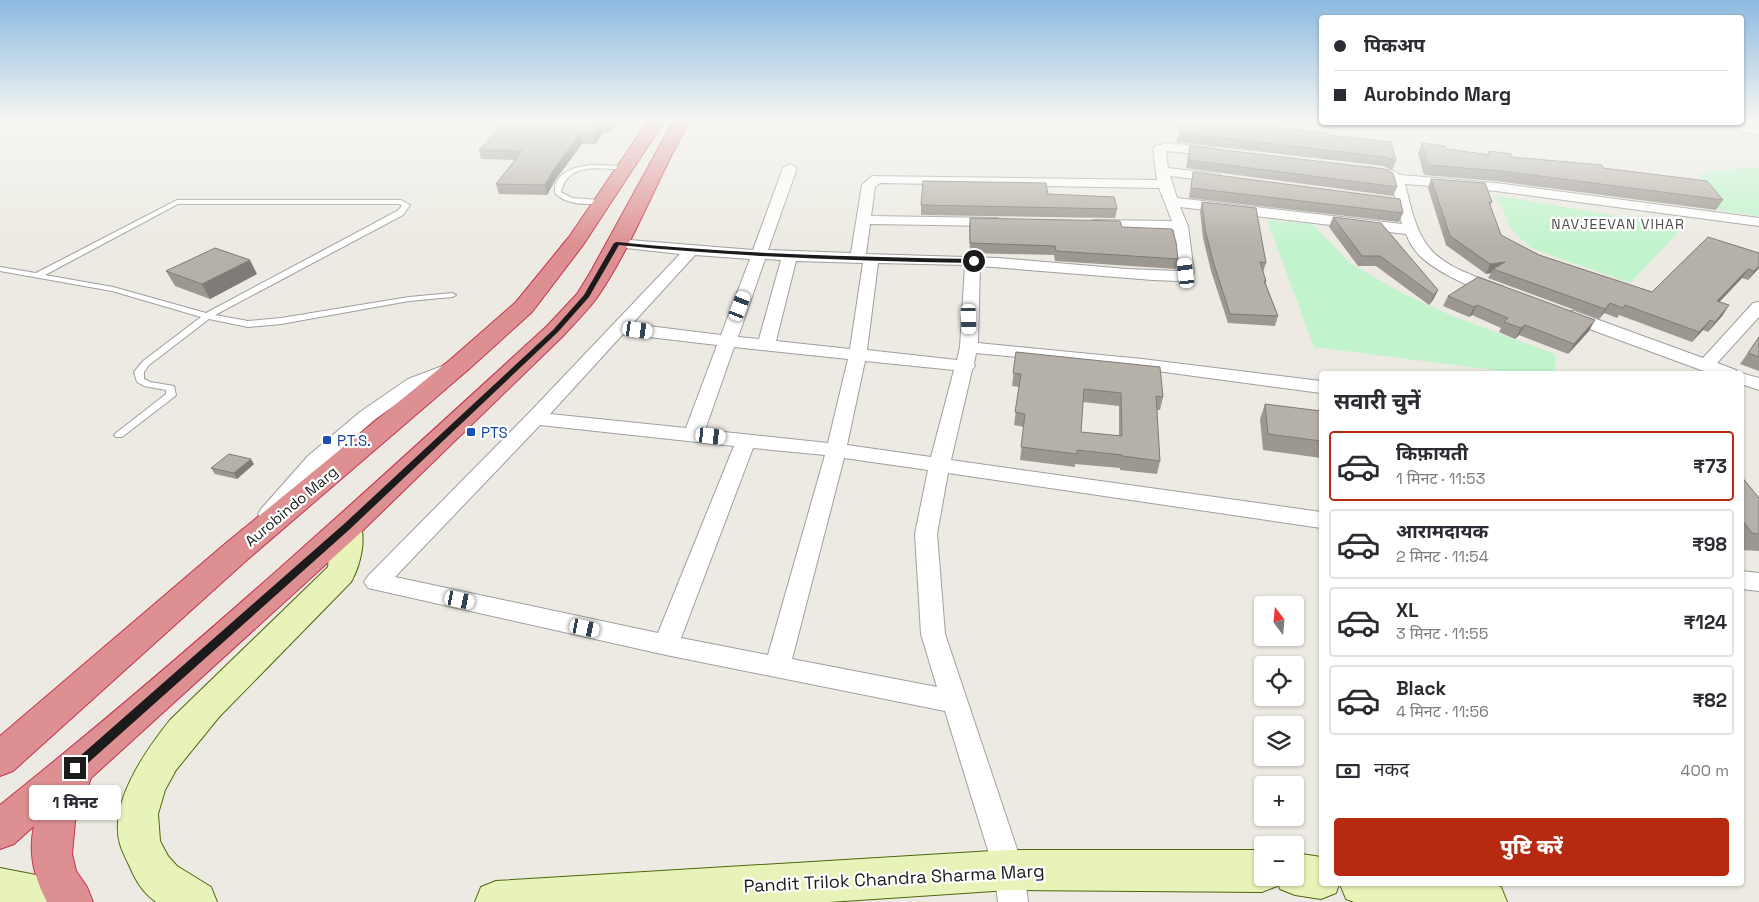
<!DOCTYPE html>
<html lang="hi">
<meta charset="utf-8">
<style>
:root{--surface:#fff;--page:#f7f7f7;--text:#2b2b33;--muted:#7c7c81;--line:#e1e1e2;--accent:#b52a11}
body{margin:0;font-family:"Space Grotesk","Noto Sans Devanagari",sans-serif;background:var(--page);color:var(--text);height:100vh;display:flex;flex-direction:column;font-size:19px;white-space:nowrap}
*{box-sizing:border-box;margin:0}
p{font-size:16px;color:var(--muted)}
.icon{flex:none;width:28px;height:28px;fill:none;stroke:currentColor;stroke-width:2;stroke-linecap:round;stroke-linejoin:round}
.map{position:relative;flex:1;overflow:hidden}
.details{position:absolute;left:1319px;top:371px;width:425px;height:515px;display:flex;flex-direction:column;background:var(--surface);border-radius:5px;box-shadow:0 1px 4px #0004}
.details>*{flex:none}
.hud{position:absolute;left:1319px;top:15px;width:425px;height:110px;border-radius:5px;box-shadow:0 1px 4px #0004;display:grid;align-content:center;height:110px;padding:0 15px;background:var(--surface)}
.needle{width:32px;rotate:344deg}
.fabs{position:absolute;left:1254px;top:596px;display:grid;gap:10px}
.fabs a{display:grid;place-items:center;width:50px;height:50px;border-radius:5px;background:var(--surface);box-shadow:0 1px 4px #0004;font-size:25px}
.end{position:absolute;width:22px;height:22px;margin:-11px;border:6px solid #1b1b1b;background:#fff;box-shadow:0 0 0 2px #fff}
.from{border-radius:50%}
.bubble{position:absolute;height:35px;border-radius:5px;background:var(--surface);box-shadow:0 1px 4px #0004;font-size:16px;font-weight:800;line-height:35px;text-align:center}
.car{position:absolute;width:15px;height:30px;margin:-15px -8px;border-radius:6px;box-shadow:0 0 4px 1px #0007;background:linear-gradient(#fff 24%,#345 0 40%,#fff 0 76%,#345 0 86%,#fff 0)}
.hud b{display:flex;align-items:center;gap:18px;height:48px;font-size:19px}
.hud b+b{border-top:1px solid var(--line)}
.hud i{width:12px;height:12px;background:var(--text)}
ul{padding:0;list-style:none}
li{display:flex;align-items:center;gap:15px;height:70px;margin:0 10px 8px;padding:0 5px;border:2px solid var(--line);border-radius:5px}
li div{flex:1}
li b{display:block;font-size:19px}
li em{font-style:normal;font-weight:800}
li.selected{border-color:var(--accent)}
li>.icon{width:45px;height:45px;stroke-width:1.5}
h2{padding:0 15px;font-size:22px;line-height:60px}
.pay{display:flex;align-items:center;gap:12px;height:55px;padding:0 15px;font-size:19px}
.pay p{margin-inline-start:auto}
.action{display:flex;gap:10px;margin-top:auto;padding:10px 15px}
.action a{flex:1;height:58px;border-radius:5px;background:var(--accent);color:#fff;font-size:20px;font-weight:800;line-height:58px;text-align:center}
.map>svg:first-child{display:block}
</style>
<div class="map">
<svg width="1759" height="902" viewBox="0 0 1759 902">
<rect width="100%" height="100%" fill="#eceae2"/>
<g fill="#c1f4cd">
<polygon points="1751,167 1759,169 1759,216 1720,211 1698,173"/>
<polygon points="1493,195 1683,227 1630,283 1531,248 1511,229 1504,212"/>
<polygon points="1267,220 1312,224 1350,263 1400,292 1457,318 1555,354 1555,374 1525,374 1314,347"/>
</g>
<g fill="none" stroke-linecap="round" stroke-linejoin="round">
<defs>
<g id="lane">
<path d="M593 165 624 166 627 168 624 170C600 168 568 162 561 192L572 198 601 200 603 201V203C588 205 566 205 555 193 553 172 576 166 593 165Z"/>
<path d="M177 200H401L410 205 403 215 215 315 248 321 281 318 409 297 452 293 456 295 452 297 409 301 281 324 248 327 209 319 149 365 144 372V379L150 382 174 386 176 395 174 397 122 437H116L114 435 116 433 166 394V390L144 386 137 382 134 372 143 361 201 317 112 291 0 271V267L36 273ZM178 204H400L402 206 397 211 206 313 113 287 45 275Z"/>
</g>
<g id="street">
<polygon points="905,120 917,120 914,126 906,126"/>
<polygon points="1716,122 1738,122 1759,128 1759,136 1718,125"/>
<path d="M1167 143 1215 148 1221 152 1215 156 1166 151 1168 168 1218 174 1225 178 1218 182 1170 176 1177 198 1402 224 1391 181 1385 177 1363 174 1361 171 1368 167 1394 171 1400 175 1496 183 1759 218V226L1496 191 1405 184C1410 203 1414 225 1425 242 1440 267 1478 277 1504 287L1506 290 1504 293C1485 298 1434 270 1420 256 1414 250 1409 242 1406 234L1180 207 1188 226 1194 273 1192 276 1179 281 1153 280 980 266 978 343 1142 359 1321 381V393L1142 369 976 353 974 364 975 366 972 370 951 460 1321 512V528L948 473 937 534 945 634 1024 870 1028 902H998L994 870 945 711 666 655 368 588 364 582 368 576 528 414 680 254 617 247 612 246 610 243 612 240 617 239 753 250 783 168 790 164 797 168 768 250 851 253 862 185 872 176 1157 180 1153 149 1155 146ZM880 183 1159 188 1172 221 1095 220 1090 221 1088 224 1090 227 1095 228 1174 230 1178 271 1127 269 998 258 866 254 870 224 996 226 1001 225 1003 222 1001 219 996 218 871 216 875 187ZM695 255 750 259 721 335 632 324ZM765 259 781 260 759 339 738 337ZM796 261 863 263 850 349 776 341ZM878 263 965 265 960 347 957 360 867 350ZM623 334 717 345 686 428 550 414ZM734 347 848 359 828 443 705 430ZM865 361 954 370 931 457 847 445ZM540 425 734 446 658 633 395 577ZM753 448 825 455 768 655 681 638ZM844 458 928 470 915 534 921 634 937 687 792 659Z"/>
<polygon points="1759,302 1759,317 1717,363 1736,370 1738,373 1741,373 1759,378 1759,390 1741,384 1741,374 1712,374 1562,319 1560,315 1562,311 1574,311 1703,358 1753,303"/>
<polygon points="453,362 459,363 462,367 459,371 420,387 374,420 322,466 277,519 269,522 261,519 258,514 261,509 308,456 360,412 408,379"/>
<polygon points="1741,571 1759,573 1759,591 1741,589"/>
</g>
<g id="secondary">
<path d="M347 516 358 519C368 537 360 566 351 582L219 717 176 770 165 790 158 814 160 841 168 856 177 866 211 887 217 902H156C142 892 136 881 129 865 126 859 122 851 120 844 108 803 146 750 170 720L328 567 332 527 336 519Z"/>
<polygon points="1009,850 1262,850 1262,878 1295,878 1295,853 1321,857 1321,884 1339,884 1336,893 1321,899 1295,895 1280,889 1278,883 1277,886 1262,892 1009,890 829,902 475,902 481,887 496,881"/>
<polygon points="0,868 67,881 82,887 88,902 0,902"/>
<polygon points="1340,884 1493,884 1501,887 1507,902 1354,902 1346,899"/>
</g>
<g id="highway">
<polygon points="649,120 665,120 583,245 532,312 469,369 248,559 13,771 0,776 0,736 226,543 451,359 516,302 569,237"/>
<path d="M674 120H690C657 178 634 244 596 299 586 312 574 324 563 336L358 535 91 778 75 822 72 854 76 871 87 887 93 902H47C34 877 28 854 34 826L14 844 0 849V805C189 654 368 490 547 326L577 294 590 273Z"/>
</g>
</defs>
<use href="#lane" stroke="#9f9f9f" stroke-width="2"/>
<use href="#street" stroke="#9f9f9f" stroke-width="2"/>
<use href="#secondary" stroke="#50670e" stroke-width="2"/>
<use href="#highway" stroke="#c6324f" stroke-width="2"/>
<use href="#lane" fill="#fff" fill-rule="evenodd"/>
<use href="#street" fill="#fff" fill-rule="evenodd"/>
<use href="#secondary" fill="#e7f3b9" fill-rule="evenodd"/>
<use href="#highway" fill="#dd8f92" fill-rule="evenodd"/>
</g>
<g fill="#9c9790" fill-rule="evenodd">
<polygon points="507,120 624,120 623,126 614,126 610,133 603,133 595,144 582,144 556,179 547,195 499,194 496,184 515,160 481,159 479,150"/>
<polygon points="1181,120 1328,135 1396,161 1392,170 1383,166 1177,142"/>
<polygon points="1422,143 1446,149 1488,154 1489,151 1512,157 1603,168 1723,200 1716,210 1496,181 1424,175 1418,153"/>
<polygon points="1190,146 1397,187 1393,196 1186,168"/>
<polygon points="1193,172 1403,213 1399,222 1189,198"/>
<polygon points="1431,179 1492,202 1490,206 1501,235 1539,255 1652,292 1708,237 1759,268 1748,280 1742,278 1719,302 1723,315 1708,332 1703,330 1692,342 1619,315 1617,318 1604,313 1599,319 1488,278 1491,273 1486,274 1446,245 1428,188"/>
<polygon points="1048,194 1117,209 1115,218 921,215 921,205"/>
<polygon points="1202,202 1266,263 1263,272 1266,281 1266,284 1278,316 1275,326 1228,323 1211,271 1203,238 1200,211"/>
<polygon points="1333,217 1438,290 1433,300 1429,305 1376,266 1358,266 1329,227"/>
<polygon points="970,218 1122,227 1178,259 1176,269 1055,261 1054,255 970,253 969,228"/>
<polygon points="166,271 257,274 210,299 175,286"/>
<polygon points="1448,296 1589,331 1568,354 1519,335 1515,339 1499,332 1501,328 1472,315 1469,317 1443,306"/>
<polygon points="1759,337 1759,371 1740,364"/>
<path d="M1016 352 1163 397 1160 410H1157L1160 461 1157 474 1120 470V468L1075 464V467L1020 460 1024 427 1014 425 1019 387 1012 386ZM1083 402 1119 406V436L1081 432Z"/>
<polygon points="1265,404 1321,411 1321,458 1263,450 1260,419"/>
<polygon points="254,464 237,479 215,474 211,468"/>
<polygon points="1741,476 1759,498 1759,551 1741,550"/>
</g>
<g fill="#7f7b76">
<polygon points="611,120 613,120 614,126 610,133 609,123"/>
<polygon points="601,123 603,133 595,144 593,135"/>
<polygon points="580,134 582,144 556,179 547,195 545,185 554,169"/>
<polygon points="250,260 257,274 210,299 202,284"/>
<polygon points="1505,262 1493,269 1491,273 1486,274 1490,264"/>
<polygon points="1759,266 1759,268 1748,280 1754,271"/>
<polygon points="1748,269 1742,278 1711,311 1717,301"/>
<polygon points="1438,290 1433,300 1429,305 1434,295"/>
<polygon points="1610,303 1604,313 1599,319 1605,309"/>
<polygon points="1477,305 1472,315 1469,317 1474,307"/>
<polygon points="1729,305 1723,315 1708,332 1715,322"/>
<polygon points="1595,320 1589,331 1568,354 1574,344"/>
<polygon points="1710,320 1703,330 1692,342 1699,332"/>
<polygon points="1525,325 1519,335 1515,339 1521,328"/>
<polygon points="251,459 254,464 237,479 234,473"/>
</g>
<g fill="#b5b0a8" stroke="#7f7b76" fill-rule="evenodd">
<polygon points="507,120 611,120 609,123 601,123 593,135 580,134 554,169 545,185 496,184 522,151 479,150"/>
<polygon points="1181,120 1207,120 1328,133 1328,135 1391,142 1396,161 1386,157 1179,133"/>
<polygon points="1422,143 1445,146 1446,149 1490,155 1489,151 1511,154 1512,157 1602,165 1603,168 1707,181 1723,200 1501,171 1428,165"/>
<polygon points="1190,146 1383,169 1393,173 1397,187 1188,160"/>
<polygon points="1193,172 1400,199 1403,213 1191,188"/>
<polygon points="1431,179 1485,183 1492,202 1489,202 1501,235 1539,255 1652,292 1708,237 1759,253 1759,266 1754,271 1748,269 1717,301 1729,305 1715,322 1710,320 1699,332 1625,305 1623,308 1610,303 1605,309 1493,269 1505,262 1490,264 1450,236"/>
<polygon points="923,181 1046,183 1048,194 1114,197 1117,209 921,205"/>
<polygon points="1202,202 1256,208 1266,263 1260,262 1266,281 1264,281 1278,316 1230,314 1213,261 1205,229"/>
<polygon points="1333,217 1381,223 1438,290 1434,295 1380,256 1362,256"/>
<polygon points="970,218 1120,221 1122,227 1172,229 1176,242 1178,259 1056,251 1055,246 970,243"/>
<polygon points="215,248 250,260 202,284 166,271"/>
<polygon points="1478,277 1595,320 1574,344 1525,325 1521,328 1504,322 1508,318 1477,305 1474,307 1448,296"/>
<polygon points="1759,337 1759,357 1748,353"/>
<path d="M1016 352 1160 367 1163 397 1156 396 1160 461 1122 456V455L1077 450V454L1021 447 1025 414 1015 412 1021 374 1013 373ZM1084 389 1121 393 1122 436 1081 432Z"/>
<polygon points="1265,404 1321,411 1321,441 1268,434"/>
<polygon points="229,454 251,459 234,473 211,468"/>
<polygon points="1741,476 1759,498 1759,534 1752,533 1741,519"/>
</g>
<linearGradient id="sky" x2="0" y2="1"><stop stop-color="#8dbae1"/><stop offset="0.49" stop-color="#f6f6f2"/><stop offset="1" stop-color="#f6f6f2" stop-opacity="0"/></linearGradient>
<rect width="1759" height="246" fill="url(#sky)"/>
<path fill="#1b1b1b" d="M617 242C736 254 854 257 974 259L977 261 974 263C855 261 737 257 619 245L589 297 558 332 350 529 79 771H71L70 768 71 764 344 524 553 330 584 295 614 243Z"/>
<g fill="#1a4fb4" stroke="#fff" stroke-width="2">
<rect x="466" y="427" width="10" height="10" rx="2.5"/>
<rect x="322" y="435" width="10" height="10" rx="2.5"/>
</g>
<g text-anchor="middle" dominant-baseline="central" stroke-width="4.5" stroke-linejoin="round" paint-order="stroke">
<g font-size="14" letter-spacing="1" fill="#4e4e4e" stroke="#fff">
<text x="1618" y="224">NAVJEEVAN VIHAR</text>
</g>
<g font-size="15" fill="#164399" stroke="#fff" text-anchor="start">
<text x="481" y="432">PTS</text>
<text x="337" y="440">P.T.S.</text>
</g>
<g font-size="15" fill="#1b1b1b" stroke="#fff">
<text transform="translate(291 506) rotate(-40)">Aurobindo Marg</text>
</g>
<g font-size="18" fill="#1b1b1b" stroke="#fff">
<text transform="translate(894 878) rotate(-3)">Pandit Trilok Chandra Sharma Marg</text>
</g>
</g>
</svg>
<div class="fabs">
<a><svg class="needle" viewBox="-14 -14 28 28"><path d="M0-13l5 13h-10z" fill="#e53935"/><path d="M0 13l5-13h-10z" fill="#7c7c81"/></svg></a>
<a><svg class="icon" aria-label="locate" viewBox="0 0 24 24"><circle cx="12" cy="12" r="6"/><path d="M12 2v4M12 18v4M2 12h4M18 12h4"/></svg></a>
<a><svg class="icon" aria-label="layers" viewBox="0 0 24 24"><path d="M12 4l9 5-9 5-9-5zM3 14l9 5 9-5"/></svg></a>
<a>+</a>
<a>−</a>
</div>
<i class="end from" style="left:974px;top:261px"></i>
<i class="end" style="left:75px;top:768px"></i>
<div class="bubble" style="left:29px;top:785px;width:92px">1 मिनट</div>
<i class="car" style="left:1186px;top:273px;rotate:353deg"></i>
<i class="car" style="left:740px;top:306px;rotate:21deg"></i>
<i class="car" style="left:969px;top:319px;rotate:178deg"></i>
<i class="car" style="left:638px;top:330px;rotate:98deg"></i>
<i class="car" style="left:711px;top:436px;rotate:96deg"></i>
<i class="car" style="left:460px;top:600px;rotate:102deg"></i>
<i class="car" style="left:585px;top:628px;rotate:102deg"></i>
<div class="hud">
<b><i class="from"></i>पिकअप</b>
<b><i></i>Aurobindo Marg</b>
</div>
<section class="details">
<h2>सवारी चुनें</h2>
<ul>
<li class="selected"><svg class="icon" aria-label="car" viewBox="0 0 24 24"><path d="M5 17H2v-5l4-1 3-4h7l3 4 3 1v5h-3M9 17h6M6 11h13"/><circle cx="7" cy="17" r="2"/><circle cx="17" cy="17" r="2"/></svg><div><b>किफ़ायती</b><p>1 मिनट · 11:53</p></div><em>₹73</em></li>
<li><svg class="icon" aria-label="car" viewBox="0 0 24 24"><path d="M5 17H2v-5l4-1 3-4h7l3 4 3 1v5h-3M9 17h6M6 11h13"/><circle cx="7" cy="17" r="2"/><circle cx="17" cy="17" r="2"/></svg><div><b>आरामदायक</b><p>2 मिनट · 11:54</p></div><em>₹98</em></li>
<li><svg class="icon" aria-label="car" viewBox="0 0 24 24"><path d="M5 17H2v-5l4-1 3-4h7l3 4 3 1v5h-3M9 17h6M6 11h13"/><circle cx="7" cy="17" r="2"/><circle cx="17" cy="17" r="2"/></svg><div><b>XL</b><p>3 मिनट · 11:55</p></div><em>₹124</em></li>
<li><svg class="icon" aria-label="car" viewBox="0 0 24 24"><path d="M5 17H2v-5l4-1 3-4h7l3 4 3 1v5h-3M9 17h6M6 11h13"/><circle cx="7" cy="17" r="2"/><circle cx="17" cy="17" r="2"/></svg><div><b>Black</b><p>4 मिनट · 11:56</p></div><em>₹82</em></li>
</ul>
<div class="pay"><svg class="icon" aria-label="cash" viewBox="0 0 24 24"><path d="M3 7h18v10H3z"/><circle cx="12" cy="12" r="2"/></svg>नकद<p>400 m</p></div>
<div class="action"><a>पुष्टि करें</a></div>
</section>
</div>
